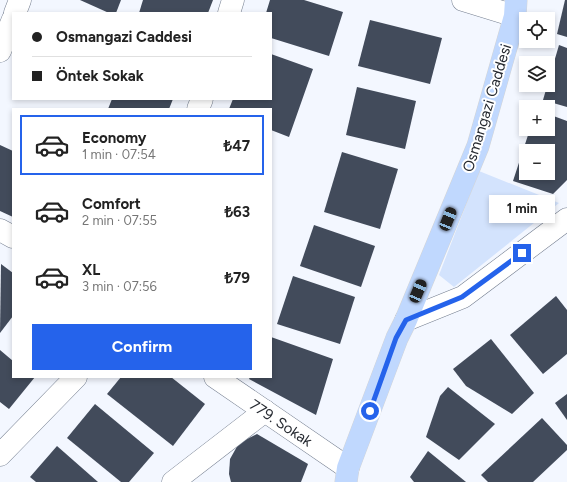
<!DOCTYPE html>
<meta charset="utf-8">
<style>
:root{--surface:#fff;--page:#f6f6f6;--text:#222;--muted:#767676;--line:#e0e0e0;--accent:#2563eb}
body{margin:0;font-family:Figtree,sans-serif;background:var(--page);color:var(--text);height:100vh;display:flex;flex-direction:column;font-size:15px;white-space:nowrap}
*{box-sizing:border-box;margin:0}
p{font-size:13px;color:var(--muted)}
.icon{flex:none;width:22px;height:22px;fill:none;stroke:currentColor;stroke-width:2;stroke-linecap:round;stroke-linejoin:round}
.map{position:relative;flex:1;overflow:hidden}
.sheet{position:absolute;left:12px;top:108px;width:260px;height:270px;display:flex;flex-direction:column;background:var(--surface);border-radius:0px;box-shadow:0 2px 6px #0003}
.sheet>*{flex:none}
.banner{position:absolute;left:12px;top:12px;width:260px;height:88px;border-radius:0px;box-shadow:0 2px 6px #0003;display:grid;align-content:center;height:88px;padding:0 20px;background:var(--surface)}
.fabs{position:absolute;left:519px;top:12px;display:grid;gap:8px}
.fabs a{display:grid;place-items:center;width:36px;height:36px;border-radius:0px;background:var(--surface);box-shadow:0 2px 6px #0003;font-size:20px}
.end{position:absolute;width:18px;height:18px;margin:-9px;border:5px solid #2563eb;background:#fff;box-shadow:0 0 0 2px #fff}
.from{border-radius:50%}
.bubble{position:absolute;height:28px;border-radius:0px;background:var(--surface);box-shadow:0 2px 6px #0003;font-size:13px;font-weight:700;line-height:28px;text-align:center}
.car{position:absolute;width:12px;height:24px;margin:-12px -6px;border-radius:5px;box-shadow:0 0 3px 1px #0007;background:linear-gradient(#222 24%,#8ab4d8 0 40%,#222 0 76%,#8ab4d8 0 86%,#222 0)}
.banner b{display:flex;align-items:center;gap:14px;height:38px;font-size:15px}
.banner b+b{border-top:1px solid var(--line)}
.banner i{width:10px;height:10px;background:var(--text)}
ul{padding:7px 0 0;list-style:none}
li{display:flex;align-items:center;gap:12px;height:60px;margin:0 8px 6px;padding:0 12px;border:2px solid transparent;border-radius:0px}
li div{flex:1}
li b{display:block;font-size:15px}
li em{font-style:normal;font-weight:700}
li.on{border-color:var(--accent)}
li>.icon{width:36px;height:36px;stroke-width:1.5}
.cta{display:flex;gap:8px;margin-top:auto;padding:8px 20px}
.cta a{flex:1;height:46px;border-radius:0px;background:var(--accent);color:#fff;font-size:16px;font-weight:700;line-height:46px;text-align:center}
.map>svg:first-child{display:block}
</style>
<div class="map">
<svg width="567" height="482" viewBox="0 0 567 482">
<rect width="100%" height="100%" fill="#f3f7ff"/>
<polygon fill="#d3e3fd" points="479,171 559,203 454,287 439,275"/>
<g fill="#424b5b" fill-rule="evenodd">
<polygon points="80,0 121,0 116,13 109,13"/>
<polygon points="143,0 213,0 208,13 139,13"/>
<polygon points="270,0 304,0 343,12 329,56 271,38 271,13 266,13"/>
<polygon points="565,0 567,0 567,37 557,34"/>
<polygon points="370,20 442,38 430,84 358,66"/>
<polygon points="559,45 567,48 567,107 543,100"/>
<polygon points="271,54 313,69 289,137 271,130 271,109 229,109 233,99 271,99"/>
<polygon points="357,87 416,101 405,149 346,135"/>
<polygon points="112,99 173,99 169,109 108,109"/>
<path d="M548 114 567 121V180L553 194 513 181 530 129H548ZM526 151H548V173H526Z"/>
<polygon points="0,145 13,151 13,217 0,211"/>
<polygon points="342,152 398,169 380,229 324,212"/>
<polygon points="314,225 375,246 361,287 300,266"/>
<polygon points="1,264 13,273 13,316 0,333"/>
<polygon points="293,276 355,297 340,344 277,324"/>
<polygon points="556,296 567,310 567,354 543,374 510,335"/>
<polygon points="271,337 333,359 316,415 249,379 250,377 271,377"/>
<polygon points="491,339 534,393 512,414 466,386 453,369"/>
<polygon points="0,350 13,361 13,377 35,377 9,409 0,402"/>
<polygon points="121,377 171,377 205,404 173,446 107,394"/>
<polygon points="448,387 495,424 459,460 426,437 440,396"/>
<polygon points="567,394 567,420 555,403"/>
<polygon points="95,404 154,453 129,482 121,482 67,438"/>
<polygon points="542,418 567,445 567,450 533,482 488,482 481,475"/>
<polygon points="257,434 308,464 301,482 231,482 229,474 230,459 239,443"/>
<polygon points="57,446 98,482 36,482 30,477"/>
<polygon points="428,451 466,482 414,482 410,477"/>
</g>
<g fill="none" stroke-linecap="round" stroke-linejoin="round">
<defs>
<g id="minor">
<polyline points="463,0 515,16"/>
<polyline points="15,13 20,0"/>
<polyline points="229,13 233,0"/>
<polyline points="0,51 13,19"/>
<polyline points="198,109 202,99"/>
<polyline points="0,230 13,237"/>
<polyline points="406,320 463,297 567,219"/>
<polyline points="215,377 348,468"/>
<polyline points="0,455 76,377"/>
<polyline points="173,482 265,411"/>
</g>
<polyline id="major" points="346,482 348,468 397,338 406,320 478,146 515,16 516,0"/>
</defs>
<use href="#minor" stroke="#747e8f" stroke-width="23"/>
<use href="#major" stroke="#d4d5d6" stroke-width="23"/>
<use href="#minor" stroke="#fff" stroke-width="22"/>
<use href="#major" stroke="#c0d8fe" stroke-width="22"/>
</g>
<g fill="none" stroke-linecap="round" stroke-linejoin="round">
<polyline stroke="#2563eb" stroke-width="5" points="370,411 396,338 406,320 462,297 522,253"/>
</g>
<g text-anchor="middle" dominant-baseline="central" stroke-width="4" stroke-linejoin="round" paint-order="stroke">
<g font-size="15" fill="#272b32" stroke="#fff">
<text transform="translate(487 108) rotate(-73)">Osmangazi Caddesi</text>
<text transform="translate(281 423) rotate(34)">779. Sokak</text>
</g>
</g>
</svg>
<div class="fabs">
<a><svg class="icon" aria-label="locate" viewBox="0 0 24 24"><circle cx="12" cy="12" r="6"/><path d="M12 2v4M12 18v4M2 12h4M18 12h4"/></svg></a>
<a><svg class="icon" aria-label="layers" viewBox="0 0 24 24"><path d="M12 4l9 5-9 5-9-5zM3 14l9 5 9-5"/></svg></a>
<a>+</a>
<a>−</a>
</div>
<i class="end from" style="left:370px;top:411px"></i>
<i class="end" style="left:522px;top:253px"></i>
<div class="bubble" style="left:489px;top:195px;width:66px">1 min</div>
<i class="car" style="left:448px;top:219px;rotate:22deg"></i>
<i class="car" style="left:418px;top:291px;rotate:23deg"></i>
<div class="banner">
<b><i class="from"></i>Osmangazi Caddesi</b>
<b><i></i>Öntek Sokak</b>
</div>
<section class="sheet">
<ul>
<li class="on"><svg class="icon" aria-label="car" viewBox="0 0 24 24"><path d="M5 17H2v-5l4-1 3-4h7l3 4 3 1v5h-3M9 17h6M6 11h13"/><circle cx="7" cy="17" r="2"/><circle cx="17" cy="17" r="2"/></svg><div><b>Economy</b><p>1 min · 07:54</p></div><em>₺47</em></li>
<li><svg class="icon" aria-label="car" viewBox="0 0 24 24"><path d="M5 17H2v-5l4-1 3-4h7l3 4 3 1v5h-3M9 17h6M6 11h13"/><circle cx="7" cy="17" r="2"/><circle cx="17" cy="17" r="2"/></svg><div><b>Comfort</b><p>2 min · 07:55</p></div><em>₺63</em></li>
<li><svg class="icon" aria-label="car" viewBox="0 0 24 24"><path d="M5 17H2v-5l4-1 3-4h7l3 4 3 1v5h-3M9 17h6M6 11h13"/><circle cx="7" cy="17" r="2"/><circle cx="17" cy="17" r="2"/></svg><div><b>XL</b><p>3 min · 07:56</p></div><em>₺79</em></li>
</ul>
<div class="cta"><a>Confirm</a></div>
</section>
</div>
